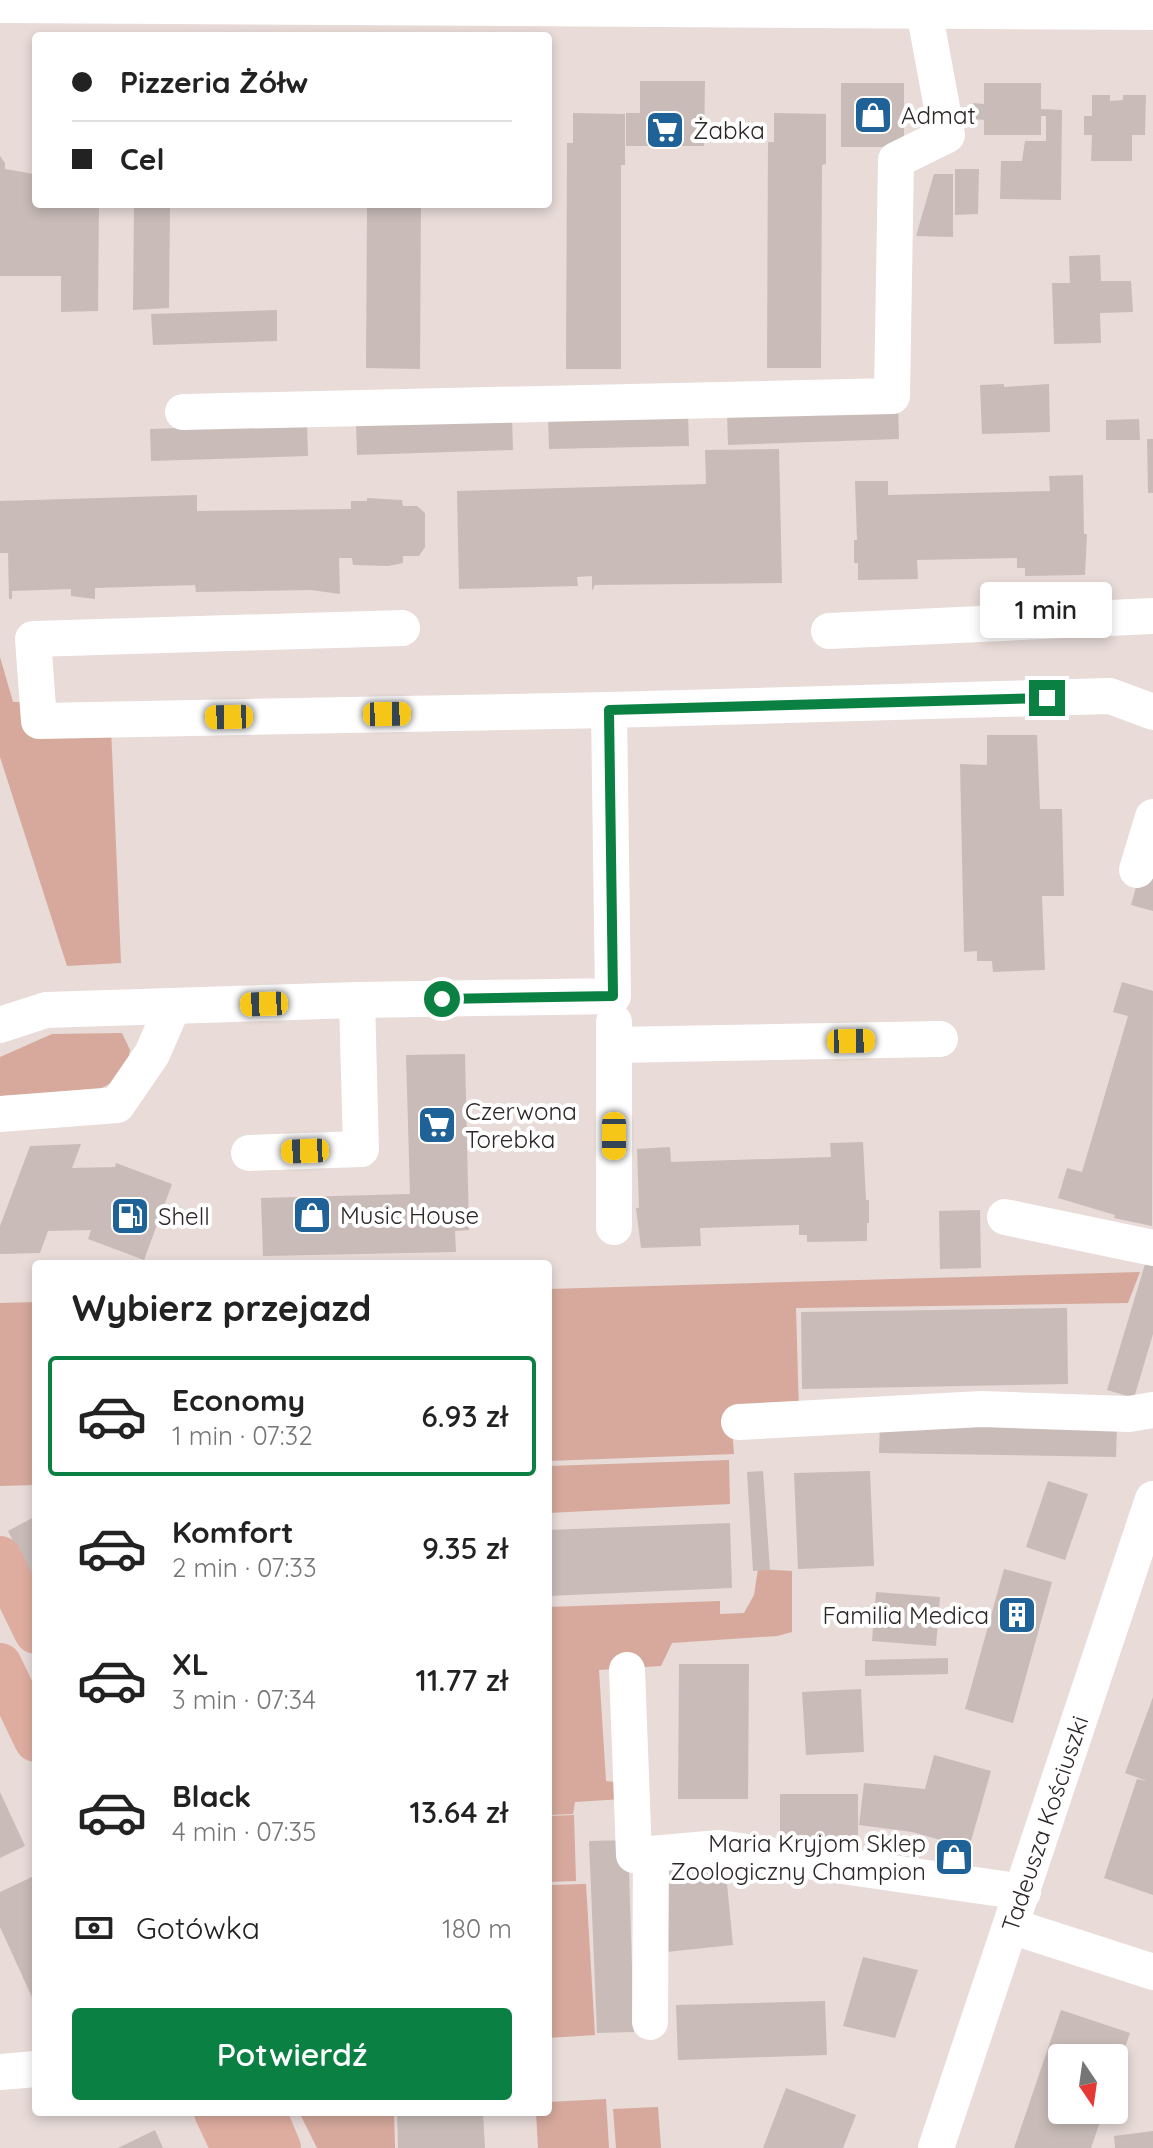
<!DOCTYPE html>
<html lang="pl">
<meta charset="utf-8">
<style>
:root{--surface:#fff;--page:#f6f6f6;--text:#222;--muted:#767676;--line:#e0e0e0;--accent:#0b8043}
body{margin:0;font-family:Quicksand,sans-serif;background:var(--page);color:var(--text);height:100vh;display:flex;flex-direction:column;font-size:30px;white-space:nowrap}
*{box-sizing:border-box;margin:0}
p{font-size:26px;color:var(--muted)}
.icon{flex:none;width:44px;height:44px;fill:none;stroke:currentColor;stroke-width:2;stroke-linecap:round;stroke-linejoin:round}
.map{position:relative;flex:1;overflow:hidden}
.sheet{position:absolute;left:32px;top:1260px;width:520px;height:856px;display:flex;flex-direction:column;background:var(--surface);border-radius:8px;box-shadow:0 4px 12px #0003}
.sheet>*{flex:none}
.banner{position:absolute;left:32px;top:32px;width:520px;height:176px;border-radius:8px;box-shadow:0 4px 12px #0003;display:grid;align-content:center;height:176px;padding:0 40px;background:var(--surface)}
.needle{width:52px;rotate:167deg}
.buttons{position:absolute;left:1048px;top:2044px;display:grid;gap:16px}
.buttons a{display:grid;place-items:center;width:80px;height:80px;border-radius:8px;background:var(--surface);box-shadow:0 4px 12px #0003;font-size:40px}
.end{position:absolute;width:36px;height:36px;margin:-18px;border:10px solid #0b8043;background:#fff;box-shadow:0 0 0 4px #fff}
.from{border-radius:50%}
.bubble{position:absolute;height:56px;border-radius:8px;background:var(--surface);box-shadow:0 4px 12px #0003;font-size:26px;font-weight:600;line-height:56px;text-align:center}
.car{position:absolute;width:24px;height:48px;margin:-24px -12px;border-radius:10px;box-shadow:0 0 6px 2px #0007;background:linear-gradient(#f5c518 24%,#345 0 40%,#f5c518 0 76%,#345 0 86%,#f5c518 0)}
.banner b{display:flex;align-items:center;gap:28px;height:76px;font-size:30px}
.banner b+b{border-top:2px solid var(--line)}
.banner i{width:20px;height:20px;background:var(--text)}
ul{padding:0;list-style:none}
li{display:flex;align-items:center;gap:24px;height:120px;margin:0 16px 12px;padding:0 24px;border:4px solid transparent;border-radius:8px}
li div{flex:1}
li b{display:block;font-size:30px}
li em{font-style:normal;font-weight:600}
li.active{border-color:var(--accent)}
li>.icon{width:72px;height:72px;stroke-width:1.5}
h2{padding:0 40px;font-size:36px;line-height:96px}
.pay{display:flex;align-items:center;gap:20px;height:88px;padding:0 40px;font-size:30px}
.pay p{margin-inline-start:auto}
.button{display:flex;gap:16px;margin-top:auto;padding:16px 40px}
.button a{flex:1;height:92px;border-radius:8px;background:var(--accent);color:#fff;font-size:32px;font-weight:600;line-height:92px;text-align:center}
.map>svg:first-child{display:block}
</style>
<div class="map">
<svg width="1153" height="2148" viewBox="0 0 1153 2148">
<rect width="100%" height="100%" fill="#e8dbd8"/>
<g fill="#d6a99c">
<polygon points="0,657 13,702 110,704 121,963 67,966 0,757"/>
<polygon points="122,1033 130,1050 127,1066 111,1083 96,1091 0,1096 0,1057 52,1034"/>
<polygon points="1140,1272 1128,1303 796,1308 799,1413 731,1416 734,1454 548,1461 548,1289"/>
<polygon points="36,1302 36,1485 0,1486 0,1303"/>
<polygon points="729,1460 730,1504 548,1513 548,1466"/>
<polygon points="758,1569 792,1571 792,1632 777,1636 672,1643 661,1666 599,1670 606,1781 622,1783 623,1799 575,1802 573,1814 548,1815 548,1607 720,1601 720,1614 744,1613 754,1595"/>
<polygon points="574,1815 576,1881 548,1882 548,1816"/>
<polygon points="586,1884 595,2035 548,2038 548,1885"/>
<polygon points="606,2099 609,2148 538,2148 536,2112 548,2112 548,2102"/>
<polygon points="658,2107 661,2148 616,2148 613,2109"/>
<polygon points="299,2112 394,2112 395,2148 317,2148"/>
</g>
<g fill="#c9bcb8">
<polygon points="640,81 705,81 704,146 626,146 626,113 640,113"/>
<rect x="841" y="83" width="63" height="64"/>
<polygon points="984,83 1041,83 1041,109 1062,110 1061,200 1000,199 1001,161 1022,161 1025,141 1046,141 1046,116 1041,116 1041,135 984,135 984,120 973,119 973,103 984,104"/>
<polygon points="1092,95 1110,95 1110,101 1123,100 1123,95 1146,95 1145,135 1132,135 1132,161 1091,161 1092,135 1084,135 1084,116 1092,116"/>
<polygon points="573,113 625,114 625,165 621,165 621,369 566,369 567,143 573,143"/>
<polygon points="774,113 826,114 826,164 822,165 821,368 767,368 768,142 774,142"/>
<polygon points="0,156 5,163 5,169 34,174 36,204 99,204 98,311 61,312 61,276 0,276"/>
<polygon points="955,169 979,169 978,214 955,215"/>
<polygon points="934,174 953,174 953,237 916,236"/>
<polygon points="134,204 170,204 169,308 133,310"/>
<polygon points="367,204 421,204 420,369 366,368"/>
<polygon points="1100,255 1101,281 1131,281 1133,312 1100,313 1101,343 1054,344 1052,283 1070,283 1069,256"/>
<polygon points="277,310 277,341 153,345 151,314"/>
<polygon points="1004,384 1004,387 1049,384 1050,432 982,434 980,385"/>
<polygon points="898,407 899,439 728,445 727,412"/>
<polygon points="688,413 689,446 549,449 548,417"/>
<polygon points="512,418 513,450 357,455 356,423"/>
<polygon points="1139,419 1140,440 1106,440 1106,420"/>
<polygon points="307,424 308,456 151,461 150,429"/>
<polygon points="1147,439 1153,439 1153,493 1148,493"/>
<polygon points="779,449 782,583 595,585 592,591 592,576 577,577 578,586 459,589 457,491 706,484 705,450"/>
<polygon points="1083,475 1084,534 1087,534 1085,575 1025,576 1025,568 1017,568 1017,558 917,560 918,579 858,580 858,563 854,563 854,540 857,540 855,481 888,481 888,495 1050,491 1049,476"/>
<polygon points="197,495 197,511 351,509 351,501 367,501 367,498 402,500 403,506 417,506 425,513 425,547 419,556 403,556 403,563 388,566 353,565 352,558 339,558 340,594 311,590 196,592 195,585 95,588 95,599 71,596 71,589 12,591 12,599 9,599 8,553 0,553 0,501"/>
<polygon points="987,735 1037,735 1040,809 1062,809 1064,896 1042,896 1045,970 993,972 992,961 977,961 977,951 964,952 960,764 987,765"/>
<polygon points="1140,873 1153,877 1153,911 1131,905"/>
<polygon points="1122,982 1153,991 1152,1226 1114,1218 1115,1215 1058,1198 1067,1168 1082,1172 1128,1016 1113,1012"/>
<polygon points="465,1054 469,1230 455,1231 456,1252 263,1256 261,1198 410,1194 406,1055"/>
<polygon points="863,1142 866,1200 869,1200 869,1223 867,1223 867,1241 807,1242 807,1235 799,1235 799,1225 700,1228 701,1246 641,1248 636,1208 639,1208 637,1149 670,1147 671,1162 831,1157 830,1143"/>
<polygon points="81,1144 72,1168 115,1167 116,1163 172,1184 144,1260 88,1239 91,1230 48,1231 40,1253 0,1254 0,1226 30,1146"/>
<polygon points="980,1210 981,1268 940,1269 939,1211"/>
<polygon points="1153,1263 1153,1334 1134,1398 1107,1390 1145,1264"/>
<polygon points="1067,1308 1068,1384 802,1389 801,1312"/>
<polygon points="880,1421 1117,1426 1116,1457 879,1453"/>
<polygon points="763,1471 770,1570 753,1571 747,1472"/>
<polygon points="870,1471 874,1566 798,1569 794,1473"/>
<polygon points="1048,1481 1088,1494 1065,1560 1026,1547"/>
<polygon points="36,1516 36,1586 8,1531"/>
<polygon points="730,1523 732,1588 548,1596 548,1530"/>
<polygon points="1004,1569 1052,1582 1013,1723 965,1709"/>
<polygon points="876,1592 940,1597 936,1646 872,1641"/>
<polygon points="948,1658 948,1674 865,1676 865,1660"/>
<polygon points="679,1664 749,1664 748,1799 678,1799"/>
<polygon points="861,1689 864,1752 806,1755 802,1692"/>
<polygon points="1153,1697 1153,1895 1104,1878 1137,1779 1147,1781 1125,1773"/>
<polygon points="934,1755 991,1771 969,1848 912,1832 859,1825 864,1783 925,1789"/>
<polygon points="0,1792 25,1846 0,1858"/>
<polygon points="780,1794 858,1794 858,1839 780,1840"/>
<polygon points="628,1840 634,2032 597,2033 589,1841"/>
<polygon points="725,1863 733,1945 666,1952 658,1870"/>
<polygon points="36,1875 36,2006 0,1927 0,1892"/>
<polygon points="863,1957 918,1970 895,2038 843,2026"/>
<polygon points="825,2001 827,2055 678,2060 676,2005"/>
<polygon points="1061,2010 1130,2033 1115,2077 1114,2058 1062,2058 1062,2110 1104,2110 1091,2148 1014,2148"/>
<polygon points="786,2088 856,2115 843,2148 763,2148"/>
<polygon points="397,2112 483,2112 485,2148 398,2148"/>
<polygon points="155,2130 163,2148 118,2148"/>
<polygon points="1153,2131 1153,2148 1115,2148 1114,2136"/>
</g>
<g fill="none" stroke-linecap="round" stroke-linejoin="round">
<g stroke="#fff" stroke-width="36">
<polyline points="0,5 1153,12"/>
<polyline points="183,412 892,396 896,160 947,135 924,10"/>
<polyline points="402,628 33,639 39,721 609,710"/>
<polyline points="829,631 1153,616"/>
<polyline points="1137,870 1153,817"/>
<polyline points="614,1022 614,1227"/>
<polyline points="0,1025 46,1010 357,1000 613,996 609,710 1110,696 1153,712"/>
<polyline points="614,1045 940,1039"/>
<polyline points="0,1114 117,1105 152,1054 172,1008"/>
<polyline points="249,1153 361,1149 357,1000"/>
<polyline points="1005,1217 1153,1248"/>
<polyline points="739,1422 982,1409 1129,1414 1153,1410"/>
<polyline points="627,1670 634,1855 651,1854"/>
<polyline points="1011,1926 1153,1972"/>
<polyline points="650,2022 651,1854 719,1848 1023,1892"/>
<polyline points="0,2072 36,2069"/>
<path id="s1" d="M936 2148 1153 1499"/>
</g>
<g stroke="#deada0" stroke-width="44">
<polyline points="0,1558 36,1632"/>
<polyline points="0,1665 36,1740"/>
<polyline points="216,2112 233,2148"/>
<polyline points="264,2112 279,2148"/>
</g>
</g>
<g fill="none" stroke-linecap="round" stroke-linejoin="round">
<polyline stroke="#0b8043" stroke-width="10" points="442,999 613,996 609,710 1047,698"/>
</g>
<defs>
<symbol id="shop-square" viewBox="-11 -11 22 22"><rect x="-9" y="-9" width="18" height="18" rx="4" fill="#1f6297" stroke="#fff"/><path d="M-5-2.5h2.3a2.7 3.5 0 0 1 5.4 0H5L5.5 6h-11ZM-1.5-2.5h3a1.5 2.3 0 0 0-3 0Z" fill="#fff"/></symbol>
<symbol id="supermarket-square" viewBox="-11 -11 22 22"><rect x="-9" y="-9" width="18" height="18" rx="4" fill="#1f6297" stroke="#fff"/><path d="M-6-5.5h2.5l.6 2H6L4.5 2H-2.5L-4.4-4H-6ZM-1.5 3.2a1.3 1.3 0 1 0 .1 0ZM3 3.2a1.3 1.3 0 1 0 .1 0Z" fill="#fff"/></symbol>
<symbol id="fuel-square" viewBox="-11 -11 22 22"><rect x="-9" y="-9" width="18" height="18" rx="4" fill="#1f6297" stroke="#fff"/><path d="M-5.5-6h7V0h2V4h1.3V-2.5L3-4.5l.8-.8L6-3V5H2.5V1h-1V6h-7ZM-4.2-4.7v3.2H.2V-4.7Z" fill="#fff"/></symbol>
<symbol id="building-square" viewBox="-11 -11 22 22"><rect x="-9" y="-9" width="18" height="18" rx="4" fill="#1f6297" stroke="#fff"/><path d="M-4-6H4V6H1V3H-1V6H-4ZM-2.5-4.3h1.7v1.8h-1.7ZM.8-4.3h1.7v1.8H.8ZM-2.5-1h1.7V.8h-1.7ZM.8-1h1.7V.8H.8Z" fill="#fff"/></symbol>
</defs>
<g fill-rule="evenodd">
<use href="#shop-square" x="851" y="93" width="44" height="44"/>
<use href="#supermarket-square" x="643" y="108" width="44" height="44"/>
<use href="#supermarket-square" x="415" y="1103" width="44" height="44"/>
<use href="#shop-square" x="290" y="1193" width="44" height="44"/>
<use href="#fuel-square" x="108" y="1194" width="44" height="44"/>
<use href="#building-square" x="995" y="1593" width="44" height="44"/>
<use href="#shop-square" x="932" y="1835" width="44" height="44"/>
</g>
<g text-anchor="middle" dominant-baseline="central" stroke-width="8" stroke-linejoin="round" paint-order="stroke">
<g font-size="24" fill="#2d2827" stroke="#fff" text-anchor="start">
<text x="901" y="115">Admat</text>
<text x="693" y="130">Żabka</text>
<text x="465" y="1111">Czerwona<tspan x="465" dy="28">Torebka</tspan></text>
<text x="340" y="1215">Music House</text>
<text x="158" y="1216">Shell</text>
<text x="989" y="1615" text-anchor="end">Familia Medica</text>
<text x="926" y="1843" text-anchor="end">Maria Kryjom Sklep<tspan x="926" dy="28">Zoologiczny Champion</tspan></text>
</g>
<g font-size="24" fill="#2d2827" stroke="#fff">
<text stroke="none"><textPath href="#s1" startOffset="342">Tadeusza Kościuszki</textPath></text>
</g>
</g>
</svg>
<div class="buttons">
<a><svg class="needle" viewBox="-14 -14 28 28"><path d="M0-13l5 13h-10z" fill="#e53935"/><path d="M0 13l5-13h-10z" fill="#767676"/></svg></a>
</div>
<i class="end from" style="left:442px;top:999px"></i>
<i class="end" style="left:1047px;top:698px"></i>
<div class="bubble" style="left:980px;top:582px;width:132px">1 min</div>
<i class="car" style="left:387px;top:714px;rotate:89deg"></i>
<i class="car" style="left:229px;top:717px;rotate:269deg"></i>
<i class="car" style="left:264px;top:1004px;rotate:268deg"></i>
<i class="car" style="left:851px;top:1041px;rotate:89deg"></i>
<i class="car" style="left:614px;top:1136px;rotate:180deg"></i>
<i class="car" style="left:305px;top:1151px;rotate:268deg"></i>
<div class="banner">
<b><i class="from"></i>Pizzeria Żółw</b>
<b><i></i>Cel</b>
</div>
<section class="sheet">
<h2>Wybierz przejazd</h2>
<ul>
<li class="active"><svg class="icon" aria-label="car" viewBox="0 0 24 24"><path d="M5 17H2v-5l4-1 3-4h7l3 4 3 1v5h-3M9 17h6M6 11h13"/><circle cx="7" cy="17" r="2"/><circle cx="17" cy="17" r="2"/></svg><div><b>Economy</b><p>1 min · 07:32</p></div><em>6.93 zł</em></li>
<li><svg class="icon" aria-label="car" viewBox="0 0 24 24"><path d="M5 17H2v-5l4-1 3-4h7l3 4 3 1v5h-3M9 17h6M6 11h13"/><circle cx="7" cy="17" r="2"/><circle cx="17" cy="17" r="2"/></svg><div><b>Komfort</b><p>2 min · 07:33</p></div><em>9.35 zł</em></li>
<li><svg class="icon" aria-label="car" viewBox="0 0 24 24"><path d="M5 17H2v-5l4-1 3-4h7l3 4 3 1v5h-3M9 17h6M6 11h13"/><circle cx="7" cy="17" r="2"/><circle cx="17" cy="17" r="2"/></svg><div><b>XL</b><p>3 min · 07:34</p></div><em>11.77 zł</em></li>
<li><svg class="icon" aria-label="car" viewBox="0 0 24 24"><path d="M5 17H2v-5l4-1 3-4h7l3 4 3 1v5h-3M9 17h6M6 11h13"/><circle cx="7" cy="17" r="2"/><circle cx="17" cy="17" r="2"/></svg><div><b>Black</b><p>4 min · 07:35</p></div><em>13.64 zł</em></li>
</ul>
<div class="pay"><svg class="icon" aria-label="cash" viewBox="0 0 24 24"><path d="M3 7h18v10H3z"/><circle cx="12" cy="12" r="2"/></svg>Gotówka<p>180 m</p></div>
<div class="button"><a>Potwierdź</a></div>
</section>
</div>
